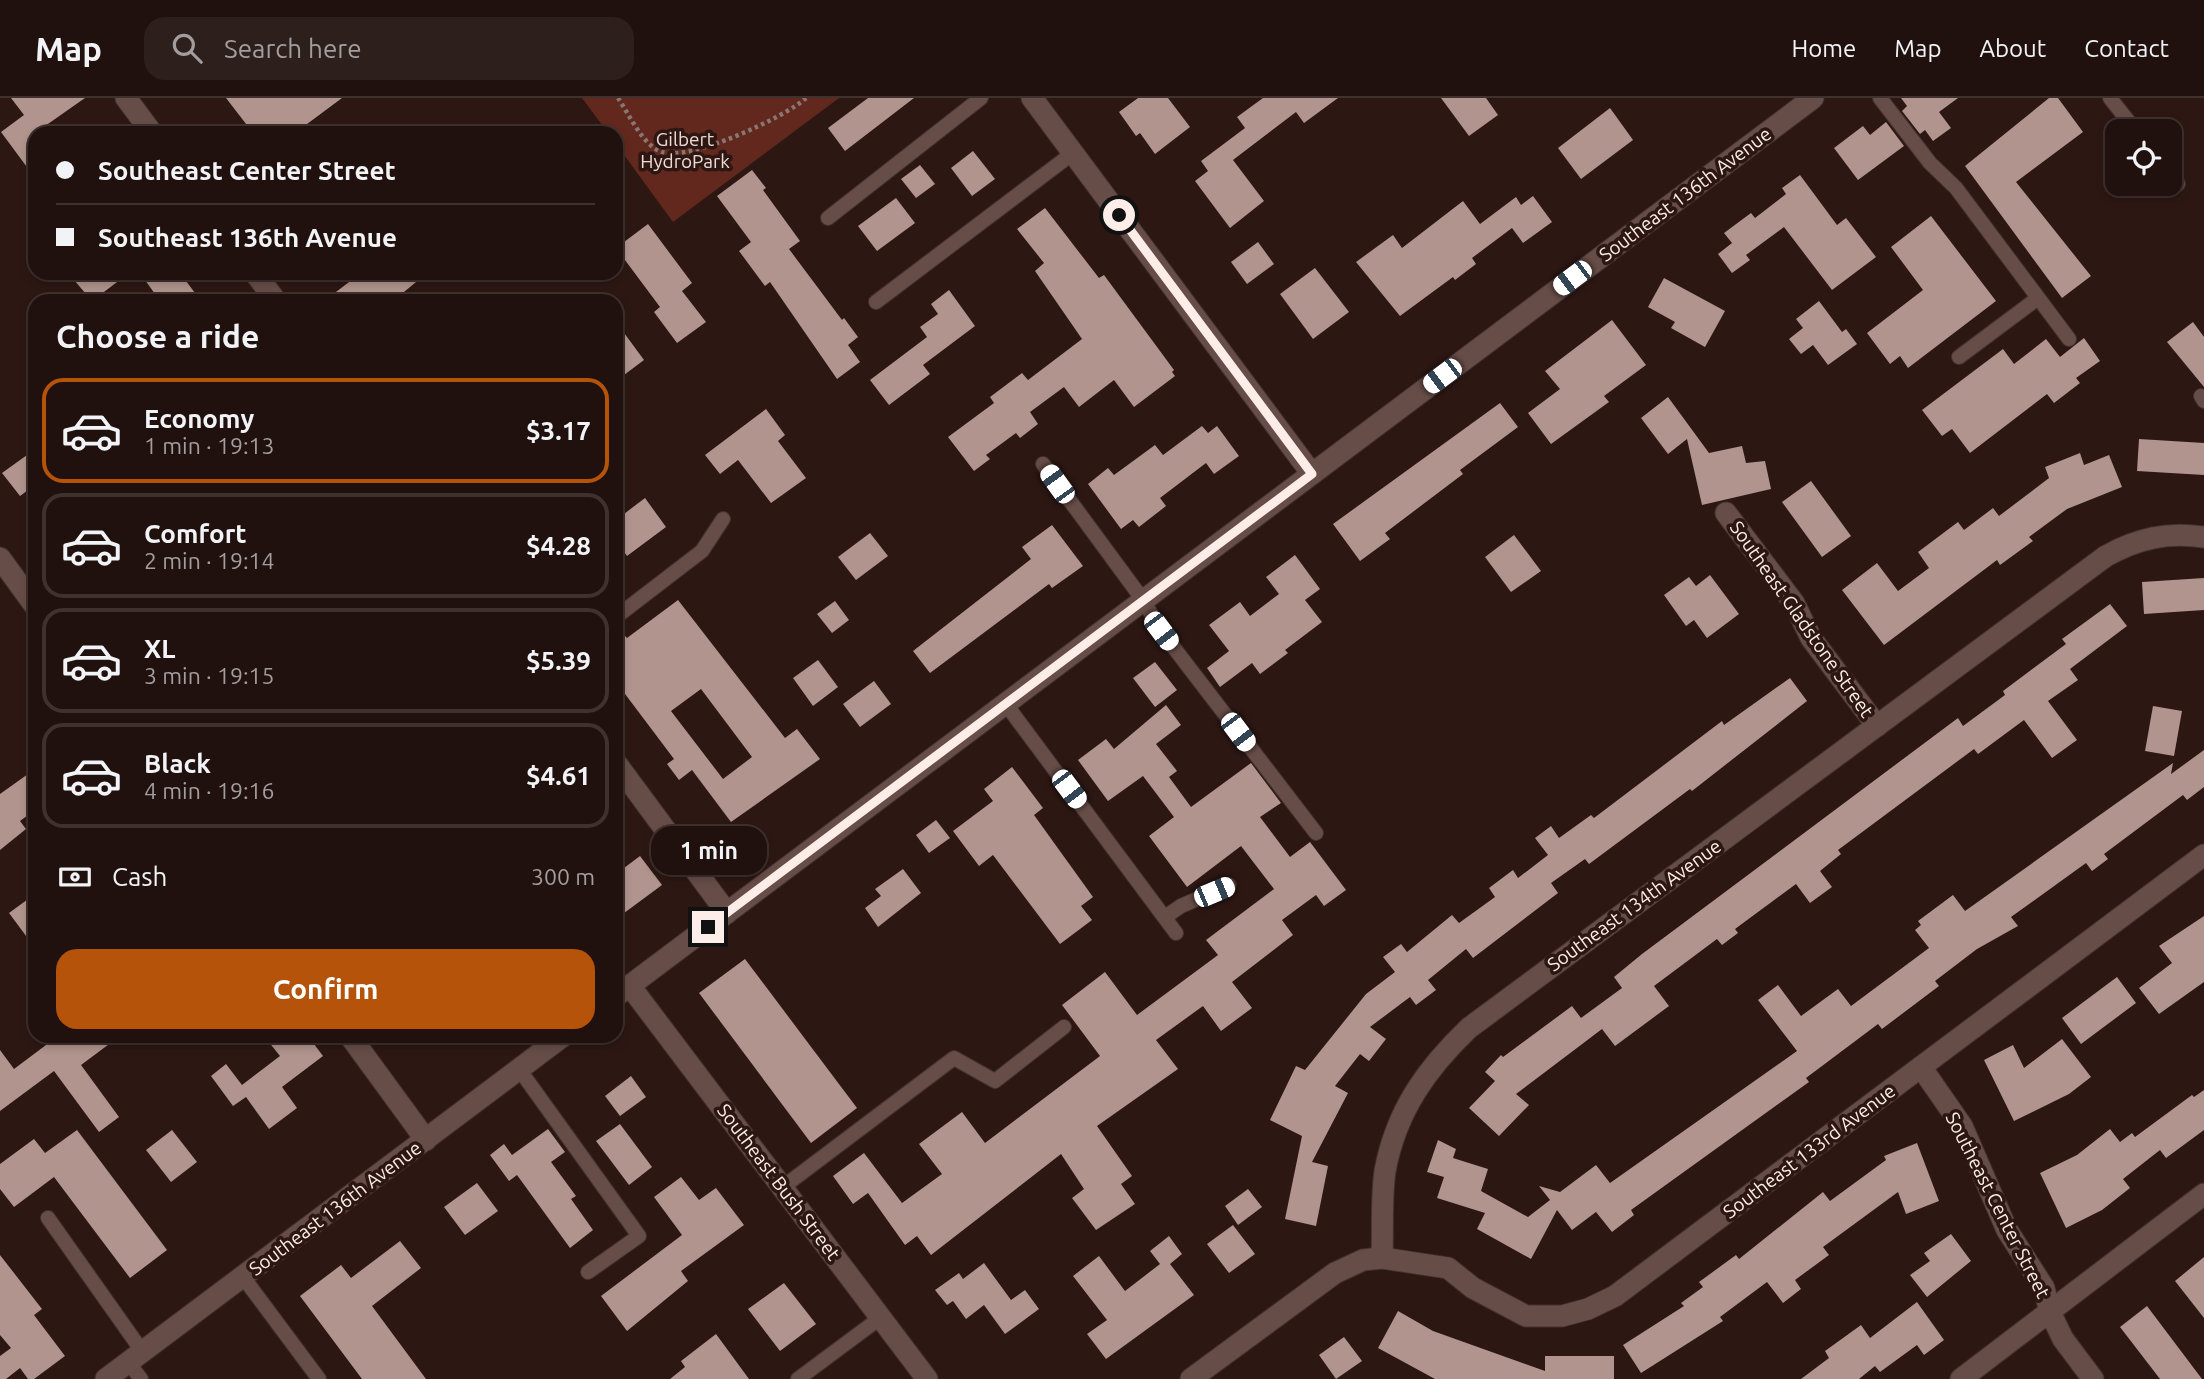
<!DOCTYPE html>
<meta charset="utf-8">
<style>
:root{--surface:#21110e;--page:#2d1f1c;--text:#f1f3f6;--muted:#a29d9e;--line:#3e312e;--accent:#b45309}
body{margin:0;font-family:Ubuntu,sans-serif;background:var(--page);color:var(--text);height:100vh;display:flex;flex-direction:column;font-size:26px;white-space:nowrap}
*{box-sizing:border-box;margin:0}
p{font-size:23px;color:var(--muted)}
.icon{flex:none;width:38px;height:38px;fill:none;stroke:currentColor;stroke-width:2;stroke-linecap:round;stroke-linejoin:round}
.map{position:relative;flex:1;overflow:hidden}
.sheet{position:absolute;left:28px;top:196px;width:595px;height:749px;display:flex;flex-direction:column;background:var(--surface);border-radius:21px;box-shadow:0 4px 10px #0003,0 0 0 2px var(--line)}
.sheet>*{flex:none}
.top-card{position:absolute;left:28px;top:28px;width:595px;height:154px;border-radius:21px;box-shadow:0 4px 10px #0003,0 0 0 2px var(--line);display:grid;align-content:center;height:154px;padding:0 28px;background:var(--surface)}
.tools{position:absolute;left:2105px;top:21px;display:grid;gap:14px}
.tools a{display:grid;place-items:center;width:77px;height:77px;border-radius:14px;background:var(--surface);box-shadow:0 4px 10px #0003,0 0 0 2px var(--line);font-size:35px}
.end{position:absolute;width:32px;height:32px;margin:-16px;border:9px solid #fdede9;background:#111;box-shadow:0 0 0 4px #111}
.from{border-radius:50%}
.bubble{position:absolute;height:49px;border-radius:21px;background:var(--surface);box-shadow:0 4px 10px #0003,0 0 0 2px var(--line);font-size:23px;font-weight:700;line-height:49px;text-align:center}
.car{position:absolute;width:21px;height:42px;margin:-21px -10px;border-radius:9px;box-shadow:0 0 5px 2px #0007;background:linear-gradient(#fff 24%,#345 0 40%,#fff 0 76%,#345 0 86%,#fff 0)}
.top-card b{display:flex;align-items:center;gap:24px;height:66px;font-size:26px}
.top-card b+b{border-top:2px solid var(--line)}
.top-card i{width:18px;height:18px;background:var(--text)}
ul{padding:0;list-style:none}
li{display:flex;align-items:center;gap:21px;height:105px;margin:0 14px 10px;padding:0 14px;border:4px solid var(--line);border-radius:21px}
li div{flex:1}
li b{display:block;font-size:26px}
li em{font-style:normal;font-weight:700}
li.current{border-color:var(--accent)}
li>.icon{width:63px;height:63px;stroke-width:1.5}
h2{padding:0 28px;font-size:32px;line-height:84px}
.pay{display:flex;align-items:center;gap:18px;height:77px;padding:0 28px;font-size:26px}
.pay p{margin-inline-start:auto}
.cta{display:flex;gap:14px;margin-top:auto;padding:14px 28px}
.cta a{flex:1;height:80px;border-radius:21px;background:var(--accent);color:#fff;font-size:28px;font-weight:700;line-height:80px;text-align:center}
header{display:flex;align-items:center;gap:42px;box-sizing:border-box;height:98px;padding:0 35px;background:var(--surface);border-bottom:2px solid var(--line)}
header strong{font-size:33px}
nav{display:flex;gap:38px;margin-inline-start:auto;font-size:24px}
.search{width:490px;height:63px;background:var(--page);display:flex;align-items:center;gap:18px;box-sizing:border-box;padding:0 24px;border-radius:21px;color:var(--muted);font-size:26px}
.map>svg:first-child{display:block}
</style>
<header>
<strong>Map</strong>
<div class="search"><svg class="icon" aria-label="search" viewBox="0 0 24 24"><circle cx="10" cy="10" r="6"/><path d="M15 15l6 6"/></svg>Search here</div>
<nav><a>Home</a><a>Map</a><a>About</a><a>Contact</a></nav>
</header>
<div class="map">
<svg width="2204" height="1281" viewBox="0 0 2204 1281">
<rect width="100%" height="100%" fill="#2c1713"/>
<polygon fill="#63281d" points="582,0 839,0 673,124 616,46 616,35 608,35"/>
<g fill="#b0948d" fill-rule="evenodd">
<polygon points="11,0 85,0 35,35 35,80 1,34 24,17"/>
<polygon points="226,0 342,0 295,35 253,35"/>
<polygon points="868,0 914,0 845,53 828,30"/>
<polygon points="1138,0 1168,0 1190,29 1155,56 1140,35 1136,38 1119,14"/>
<polygon points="1263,0 1338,0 1304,25 1296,14 1233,62 1264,103 1230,130 1195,83 1208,73 1201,63 1245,30 1237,19"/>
<polygon points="1441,0 1486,0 1498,17 1469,38"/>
<polygon points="1901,0 1958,0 1939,14 1951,30 1933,43 1925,32 1920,36 1902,13 1907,8"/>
<polygon points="2049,0 2058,0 2083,34 2016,84 2091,178 2062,200 1965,68"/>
<polygon points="1610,10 1633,42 1581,81 1558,50"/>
<polygon points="1886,24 1904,48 1858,82 1834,50 1863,28 1870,37"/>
<polygon points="973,53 995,81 972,98 951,70"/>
<polygon points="920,67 935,86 916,100 901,81"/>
<polygon points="752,72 766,90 763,92 800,143 789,151 842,222 844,220 858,239 848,247 860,264 837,281 770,184 765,188 739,153 751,144 717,98"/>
<polygon points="1800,77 1837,127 1846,120 1876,159 1832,192 1784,129 1746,157 1750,162 1732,175 1718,156 1732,145 1724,135 1751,115 1755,120 1786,96 1782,90"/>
<polygon points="1533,98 1552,124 1523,145 1512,130 1472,160 1476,166 1455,182 1453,179 1400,218 1356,164 1393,137 1402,150 1463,103 1480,126 1516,99 1521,107"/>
<polygon points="896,100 915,125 877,153 858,128"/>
<polygon points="1045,110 1099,180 1104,177 1174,272 1172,274 1175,278 1134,309 1114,282 1079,309 1064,289 1030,314 1038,326 1020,340 1016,335 986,357 990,361 974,373 948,339 994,305 990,299 1022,275 1028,282 1082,241 1035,173 1044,165 1017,131"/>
<polygon points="1931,118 1996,203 1908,270 1900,258 1890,266 1867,235 1923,192 1891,149"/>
<polygon points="648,126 692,185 682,193 706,224 677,245 654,214 660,209 616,150"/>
<polygon points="1258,144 1274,166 1247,186 1231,164"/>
<polygon points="1315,170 1349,214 1313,241 1280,196"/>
<polygon points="68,175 129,175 92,203"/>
<polygon points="140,175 180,175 201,203 160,203"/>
<polygon points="361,175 427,175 393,203 324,203"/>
<polygon points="1664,180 1725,213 1705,249 1671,230 1675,224 1648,209"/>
<polygon points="949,192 975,228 923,267 930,276 889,307 870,282 927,239 920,229 938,216 931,206"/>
<polygon points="1819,203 1842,234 1846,231 1857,246 1828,267 1813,247 1801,256 1789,241 1803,230 1796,221"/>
<polygon points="1612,222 1646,267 1604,298 1609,304 1551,346 1528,315 1560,291 1545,273"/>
<polygon points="616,224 644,262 616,283"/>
<polygon points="2193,224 2204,239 2204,289 2167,244"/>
<polygon points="2084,240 2100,263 2076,280 2080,285 2054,305 2047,296 1970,355 1952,331 1942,338 1922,312 2003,251 2014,266 2046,241 2060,259"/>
<polygon points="1668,299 1709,355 1742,348 1746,365 1765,363 1771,391 1702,407 1687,341 1668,356 1641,320"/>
<polygon points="1500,305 1518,329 1460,372 1463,376 1385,435 1390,441 1360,463 1333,426"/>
<polygon points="766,311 785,337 778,343 806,380 771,405 738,362 720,376 705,357"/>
<polygon points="1202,328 1208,335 1217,328 1239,358 1214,376 1206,365 1160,400 1166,408 1139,429 1133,422 1121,431 1088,386 1108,370 1114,377 1155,347 1163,357"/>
<polygon points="2139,341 2204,345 2204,377 2137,373"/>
<polygon points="2080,355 2084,367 2109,357 2122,389 2067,411 2029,439 2033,443 2000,467 1997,462 1884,547 1842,492 1877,465 1898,493 1929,470 1918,454 1958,424 1964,432 1993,410 1999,418 2049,380 2045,369"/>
<polygon points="27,357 35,368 35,387 20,398 2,375"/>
<polygon points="1811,383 1851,438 1822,459 1782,404"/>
<polygon points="645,400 666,429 627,458 616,443 616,422"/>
<polygon points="1052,427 1083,468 1052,490 1049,486 930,575 913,553 1031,461 1022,449"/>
<polygon points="870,435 888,458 856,482 838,459"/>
<polygon points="1514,437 1541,473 1511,494 1485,459"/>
<polygon points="1295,457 1320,491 1305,502 1322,524 1285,552 1288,555 1260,576 1252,565 1220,589 1207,570 1229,553 1209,527 1240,504 1250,518 1279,496 1266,479"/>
<polygon points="1710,477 1739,516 1707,540 1694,522 1686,528 1664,497 1689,479 1696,488"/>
<polygon points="2204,480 2204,512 2144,516 2142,484"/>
<path d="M678 502 785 640 797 631 820 661 731 724 692 672 679 682 667 666 674 661 616 584V528L627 540ZM701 591 752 659 723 681 671 613Z"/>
<polygon points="835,503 849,522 832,535 817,516"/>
<polygon points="2110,506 2127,528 2070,571 2078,582 2048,603 2077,642 2052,660 2024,622 1978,656 1974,651 1838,752 1841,756 1820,773 1832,789 1810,805 1796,786 1735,831 1738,835 1722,847 1717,841 1654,888 1669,908 1615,948 1602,931 1516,996 1529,1007 1499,1038 1469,1010 1495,983 1485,974 1501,957 1503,959 1572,908 1581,920 1622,890 1614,879 1642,856 1958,620 1963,628 2005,597 2003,593 2066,546 2062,541"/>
<polygon points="818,562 838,589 813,608 793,580"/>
<polygon points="1155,564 1177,592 1155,609 1133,580"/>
<polygon points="1790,580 1807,603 1692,693 1690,691 1589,766 1585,761 1551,785 1558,795 1473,860 1466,851 1428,882 1436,892 1416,907 1410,899 1370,929 1386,941 1369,963 1360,956 1335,988 1348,995 1312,1064 1328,1068 1316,1128 1285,1121 1302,1038 1270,1022 1296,968 1305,972 1366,896 1395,874 1383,859 1401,846 1407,854 1452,817 1459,825 1495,799 1489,790 1513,772 1518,780 1548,757 1535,740 1551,728 1559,740 1591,717 1594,720 1722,623 1724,627"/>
<polygon points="874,583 891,606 860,629 843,606"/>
<polygon points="1166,607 1181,627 1156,646 1177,673 1169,679 1191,709 1251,665 1281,705 1260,719 1290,759 1310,744 1346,792 1324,808 1316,797 1282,822 1293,837 1232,884 1252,910 1221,933 1203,908 1156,942 1178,971 1097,1028 1132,1078 1121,1086 1135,1106 1096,1132 1072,1100 1084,1091 1061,1056 931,1157 917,1138 905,1147 868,1095 853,1106 833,1078 864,1055 902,1105 942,1076 919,1046 962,1014 985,1045 1100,958 1062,907 1105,874 1137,917 1218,857 1206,842 1274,791 1241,748 1187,789 1149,738 1174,719 1143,678 1108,703 1078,662 1106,641 1114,651"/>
<polygon points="2153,608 2182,613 2174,658 2145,653"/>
<polygon points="2204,652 2204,689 2187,702 2183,697 2104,756 2108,761 2092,773 2086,765 2011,819 2018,828 1977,851 1935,883 1939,888 1882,931 1878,926 1806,980 1809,984 1631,1112 1634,1117 1612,1134 1596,1114 1572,1132 1557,1112 1531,1161 1477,1131 1485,1115 1437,1100 1444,1079 1427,1074 1438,1042 1456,1051 1453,1060 1488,1071 1481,1093 1528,1119 1550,1102 1539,1088 1560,1094 1596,1067 1610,1085 1797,953 1758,902 1778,887 1801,918 1838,891 1851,908 1929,850 1915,832 1921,827 1918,823 1953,797 1965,813 2173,665 2171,676"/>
<polygon points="1012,669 1043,710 1034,717 1093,799 1081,808 1092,822 1060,846 993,757 979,768 953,733 993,703 984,691"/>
<polygon points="35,671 35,712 20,723 26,731 0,752 0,696"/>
<polygon points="936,722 950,740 929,755 916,737"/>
<polygon points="640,758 662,787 616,821 616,776"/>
<polygon points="903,771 921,795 878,829 865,810 881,798 875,791"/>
<polygon points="35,796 35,850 9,815"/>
<polygon points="2204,818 2204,884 2159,916 2139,890 2172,865 2159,848"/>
<polygon points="745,861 857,1010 811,1045 699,895"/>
<polygon points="2117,879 2136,905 2081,946 2062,920"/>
<polygon points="58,938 120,938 81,967 119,1019 99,1034 54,973 0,1013 0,952 14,971"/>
<polygon points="264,938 308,938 323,958 282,989 297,1010 269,1031 246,999 233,1008 211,978 226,966 242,987 280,958"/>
<polygon points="2062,941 2091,979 2069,996 2014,1023 1984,962 2013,947 2024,970"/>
<polygon points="631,978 646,999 620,1018 605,998"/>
<polygon points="2204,992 2204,1032 2166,1060 2160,1052 2123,1081 2130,1090 2102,1112 2066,1130 2040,1075 2077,1057 2110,1031 2120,1044 2132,1035 2135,1039 2192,997 2194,999"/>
<polygon points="620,1026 652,1069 629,1087 596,1043"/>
<polygon points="548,1031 565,1054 551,1064 576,1098 571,1101 593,1132 570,1150 517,1077 509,1083 490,1057 504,1046 512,1057"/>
<polygon points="77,1032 167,1152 130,1180 54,1079 14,1109 0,1091 0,1066 34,1041 45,1055"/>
<polygon points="172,1032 197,1064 171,1084 146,1052"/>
<polygon points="1917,1045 1939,1103 1906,1116 1898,1094 1823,1149 1829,1157 1795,1182 1801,1191 1783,1205 1767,1184 1720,1219 1723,1223 1641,1275 1623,1247 1684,1208 1681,1205 1703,1189 1699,1184 1736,1157 1739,1161 1823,1094 1830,1103 1886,1062 1884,1058"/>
<polygon points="681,1079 699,1102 716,1090 744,1127 681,1173 688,1183 627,1233 601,1198 682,1137 654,1099"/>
<polygon points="477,1085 498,1113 465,1137 444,1109"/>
<polygon points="1248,1091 1262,1109 1238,1127 1225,1108"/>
<polygon points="1233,1127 1255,1156 1229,1175 1207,1146"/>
<polygon points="1951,1136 1971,1163 1927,1199 1910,1177 1930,1163 1924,1155"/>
<polygon points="1169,1138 1182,1156 1170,1166 1194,1197 1106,1261 1087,1236 1107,1222 1073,1178 1099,1158 1125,1193 1160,1166 1150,1153"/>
<polygon points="400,1143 421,1170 372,1208 426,1281 362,1281 300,1198 341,1167 351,1180"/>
<polygon points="0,1157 42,1211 34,1217 65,1258 34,1281 28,1281 20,1270 6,1281 0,1281 0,1258 11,1250 0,1237"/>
<polygon points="2204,1159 2204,1220 2175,1183"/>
<polygon points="984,1165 1011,1202 1025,1192 1039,1211 1005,1236 984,1207 966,1221 953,1203 947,1207 935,1192 959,1175 963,1181"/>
<polygon points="784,1185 816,1226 780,1253 748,1211"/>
<polygon points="1917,1204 1944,1242 1924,1257 1917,1247 1880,1274 1875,1268 1859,1281 1801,1281 1829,1260 1825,1253 1861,1227 1870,1240"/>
<polygon points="2147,1208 2202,1281 2160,1281 2120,1229"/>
<polygon points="1398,1213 1433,1233 1545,1273 1545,1258 1614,1258 1614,1281 1435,1281 1378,1250"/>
<polygon points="716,1236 749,1281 670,1281 685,1269 681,1263"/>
<polygon points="1344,1239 1362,1263 1336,1281 1319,1257"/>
</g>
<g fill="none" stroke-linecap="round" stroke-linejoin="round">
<defs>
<g id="lane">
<polyline points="1880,0 1930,65 1956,90 2069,241"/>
<polyline points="2110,0 2136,33"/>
<polyline points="2170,75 2178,86"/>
<polyline points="828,120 981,0"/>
<polyline points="876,204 1073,55"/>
<polyline points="1959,259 2038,200"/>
<polyline points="2201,298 2204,303"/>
<polyline points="1043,366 1143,502 1161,533 1316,735"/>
<polyline points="616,519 702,453 723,421"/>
<polyline points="1005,605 1176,835"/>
<polyline points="1165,819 1181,808 1229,787"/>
<polyline points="519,971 639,1138 588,1174"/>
<polyline points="783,1089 954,960 995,983 1064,929"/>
<polyline points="48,1120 142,1253"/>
<polyline points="243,1179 319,1281"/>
<polyline points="128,1264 141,1281"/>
<polyline points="798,1281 880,1220"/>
</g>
<g id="street">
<polyline points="126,0 152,35"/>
<polyline points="1032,0 1312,376"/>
<polyline points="255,175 276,203"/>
<polyline points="1726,415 1794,505 1811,540 1877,628"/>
<polyline points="0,460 35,508"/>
<polyline points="616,665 727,815"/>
<polyline points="630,888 927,1281"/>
<polyline points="350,938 426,1042"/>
<polyline points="1921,969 1962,1028 2007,1132 2044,1190 2050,1214 2063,1241 2093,1281"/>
<path d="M1382 1160C1383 1132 1381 1100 1385 1073 1396 1013 1427 970 1469 930L2106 458C2139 440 2167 434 2204 439"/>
<polyline points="1191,1281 1335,1175 1363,1162 1382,1160 1448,1170 1473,1190 1526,1218 1562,1218 1588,1211 1615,1198 2204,757"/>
<polyline points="1961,1281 2204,1096"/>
</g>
<g id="secondary">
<polyline points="616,898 1813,0"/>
<polyline points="106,1281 563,938"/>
</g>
</defs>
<use href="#lane" stroke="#423230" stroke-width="16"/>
<use href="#street" stroke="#423230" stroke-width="23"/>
<use href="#secondary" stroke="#423230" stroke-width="23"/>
<path stroke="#897672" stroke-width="4.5" stroke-dasharray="3.5 3.5" stroke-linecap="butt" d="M618 0C629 16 643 48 662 54 688 64 786 19 806 0"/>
<use href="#lane" stroke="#674d48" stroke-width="14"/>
<use href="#street" stroke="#674d48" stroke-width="21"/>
<use href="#secondary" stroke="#674d48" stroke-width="21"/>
</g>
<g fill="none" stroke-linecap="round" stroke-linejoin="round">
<polyline stroke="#fdede9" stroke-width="9" points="708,829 1312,376 1119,117"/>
</g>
<g text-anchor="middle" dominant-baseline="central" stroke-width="7" stroke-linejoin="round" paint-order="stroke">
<g font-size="19" fill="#f0d9d4" stroke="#2c1713">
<text x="685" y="41">Gilbert<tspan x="685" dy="22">HydroPark</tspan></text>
</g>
<g font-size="19" fill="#fdede9" stroke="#2c1713">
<text transform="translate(1685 96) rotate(-37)">Southeast 136th Avenue</text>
<text transform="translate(1802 521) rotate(55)">Southeast Gladstone Street</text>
<text transform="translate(1634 807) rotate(-36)">Southeast 134th Avenue</text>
<text transform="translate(1809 1053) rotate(-37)">Southeast 133rd Avenue</text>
<text transform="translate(779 1084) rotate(53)">Southeast Bush Street</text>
<text transform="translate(1998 1107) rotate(63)">Southeast Center Street</text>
<text transform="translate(335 1110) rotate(-37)">Southeast 136th Avenue</text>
</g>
</g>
</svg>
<div class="tools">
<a><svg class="icon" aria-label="locate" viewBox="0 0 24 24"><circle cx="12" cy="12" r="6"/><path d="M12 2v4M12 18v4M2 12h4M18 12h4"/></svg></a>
</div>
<i class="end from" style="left:1119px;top:117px"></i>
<i class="end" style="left:708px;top:829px"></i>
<div class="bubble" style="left:651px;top:728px;width:116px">1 min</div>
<i class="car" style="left:1572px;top:180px;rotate:233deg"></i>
<i class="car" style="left:1442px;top:278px;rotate:233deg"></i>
<i class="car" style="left:1057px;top:386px;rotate:324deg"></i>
<i class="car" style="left:1161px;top:533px;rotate:143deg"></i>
<i class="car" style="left:1238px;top:634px;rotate:143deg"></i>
<i class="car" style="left:1069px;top:691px;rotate:143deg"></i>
<i class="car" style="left:1214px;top:794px;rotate:67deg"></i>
<div class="top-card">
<b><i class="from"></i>Southeast Center Street</b>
<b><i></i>Southeast 136th Avenue</b>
</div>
<section class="sheet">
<h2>Choose a ride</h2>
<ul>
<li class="current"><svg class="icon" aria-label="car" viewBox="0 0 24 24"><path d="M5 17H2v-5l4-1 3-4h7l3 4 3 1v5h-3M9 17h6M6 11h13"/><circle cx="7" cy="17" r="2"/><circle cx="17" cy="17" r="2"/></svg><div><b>Economy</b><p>1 min · 19:13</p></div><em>$3.17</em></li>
<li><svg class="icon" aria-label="car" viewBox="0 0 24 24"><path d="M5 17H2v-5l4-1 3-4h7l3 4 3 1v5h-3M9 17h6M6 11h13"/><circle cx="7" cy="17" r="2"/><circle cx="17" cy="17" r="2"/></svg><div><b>Comfort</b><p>2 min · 19:14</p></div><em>$4.28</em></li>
<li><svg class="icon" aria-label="car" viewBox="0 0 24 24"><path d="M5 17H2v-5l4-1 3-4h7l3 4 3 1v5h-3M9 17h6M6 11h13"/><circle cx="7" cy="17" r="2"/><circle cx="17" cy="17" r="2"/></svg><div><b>XL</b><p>3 min · 19:15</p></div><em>$5.39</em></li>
<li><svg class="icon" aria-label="car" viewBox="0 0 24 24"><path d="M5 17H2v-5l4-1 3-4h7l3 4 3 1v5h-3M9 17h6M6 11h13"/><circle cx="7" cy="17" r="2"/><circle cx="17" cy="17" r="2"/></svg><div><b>Black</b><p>4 min · 19:16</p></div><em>$4.61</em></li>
</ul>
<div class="pay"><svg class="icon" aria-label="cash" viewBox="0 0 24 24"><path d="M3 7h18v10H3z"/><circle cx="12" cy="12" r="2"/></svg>Cash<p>300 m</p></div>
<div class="cta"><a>Confirm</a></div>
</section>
</div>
